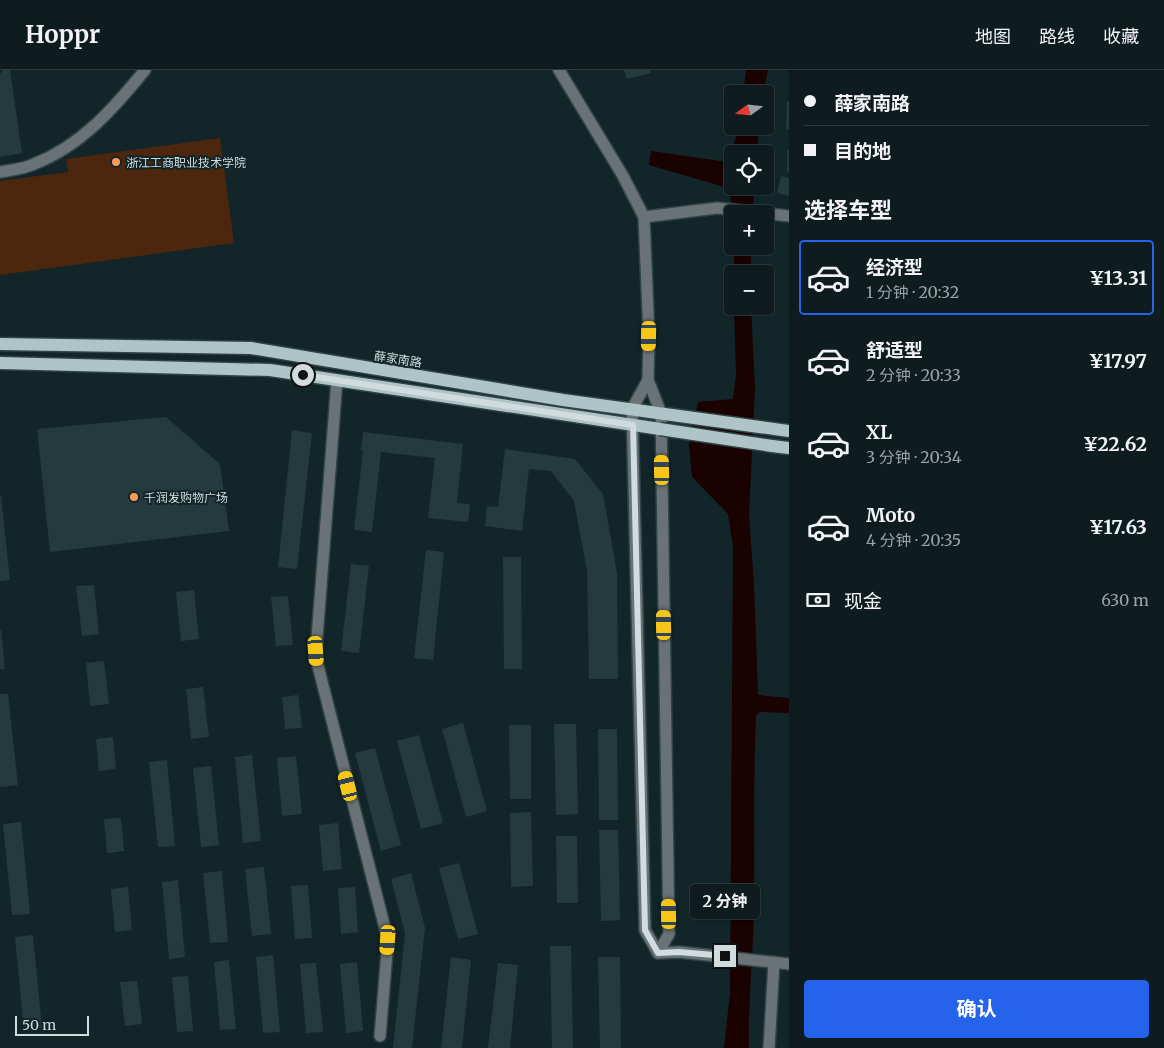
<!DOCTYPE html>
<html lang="zh">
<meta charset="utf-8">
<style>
:root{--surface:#0e1c1f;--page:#1c292c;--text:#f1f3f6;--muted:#9ba1a4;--line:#2e3a3d;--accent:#2563eb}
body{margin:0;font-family:Merriweather,"Noto Sans SC",serif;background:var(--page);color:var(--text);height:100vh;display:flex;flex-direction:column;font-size:19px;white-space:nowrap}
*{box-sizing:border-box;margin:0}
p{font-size:16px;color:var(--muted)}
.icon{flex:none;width:28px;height:28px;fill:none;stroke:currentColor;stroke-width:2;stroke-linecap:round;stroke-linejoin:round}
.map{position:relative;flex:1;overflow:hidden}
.side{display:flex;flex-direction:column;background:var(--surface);width:375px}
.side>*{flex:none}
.hud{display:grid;align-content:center;height:110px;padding:0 15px;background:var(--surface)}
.needle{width:32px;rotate:255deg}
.buttons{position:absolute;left:724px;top:15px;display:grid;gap:10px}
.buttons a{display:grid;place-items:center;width:50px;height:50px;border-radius:5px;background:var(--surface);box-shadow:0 1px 4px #0004,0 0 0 1px var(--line);font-size:25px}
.scale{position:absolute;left:15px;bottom:12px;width:74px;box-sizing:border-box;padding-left:5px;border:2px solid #d0dcde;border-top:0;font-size:14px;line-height:18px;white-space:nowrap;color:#d0dcde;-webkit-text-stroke:4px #122629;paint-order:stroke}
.end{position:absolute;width:22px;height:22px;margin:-11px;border:6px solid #d0dcde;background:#111;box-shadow:0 0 0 2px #111}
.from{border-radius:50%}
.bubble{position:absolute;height:35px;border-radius:5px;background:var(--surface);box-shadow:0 1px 4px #0004,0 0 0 1px var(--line);font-size:16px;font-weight:700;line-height:35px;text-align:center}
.car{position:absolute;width:15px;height:30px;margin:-15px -8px;border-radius:6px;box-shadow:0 0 4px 1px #0007;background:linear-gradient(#f5c518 24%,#345 0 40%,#f5c518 0 76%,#345 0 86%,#f5c518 0)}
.hud b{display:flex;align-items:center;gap:18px;height:48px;font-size:19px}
.hud b+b{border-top:1px solid var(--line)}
.hud i{width:12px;height:12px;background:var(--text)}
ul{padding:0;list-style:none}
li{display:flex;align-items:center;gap:15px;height:75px;margin:0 10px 8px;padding:0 5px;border:2px solid transparent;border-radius:5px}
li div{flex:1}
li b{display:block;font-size:19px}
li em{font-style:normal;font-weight:700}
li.current{border-color:var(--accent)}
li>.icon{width:45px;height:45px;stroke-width:1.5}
h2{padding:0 15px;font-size:22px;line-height:60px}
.pay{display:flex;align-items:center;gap:12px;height:55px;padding:0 15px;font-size:19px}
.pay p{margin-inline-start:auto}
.primary-button{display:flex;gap:10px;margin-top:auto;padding:10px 15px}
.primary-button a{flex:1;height:58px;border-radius:5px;background:var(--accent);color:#fff;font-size:20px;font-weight:700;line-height:58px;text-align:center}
header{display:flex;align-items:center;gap:30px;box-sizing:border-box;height:70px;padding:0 25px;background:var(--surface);border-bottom:1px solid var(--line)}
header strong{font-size:24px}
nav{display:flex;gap:28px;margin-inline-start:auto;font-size:18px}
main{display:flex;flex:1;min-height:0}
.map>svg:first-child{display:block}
</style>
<header>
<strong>Hoppr</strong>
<nav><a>地图</a><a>路线</a><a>收藏</a></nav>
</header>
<main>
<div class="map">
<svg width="789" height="978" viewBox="0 0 789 978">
<rect width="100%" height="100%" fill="#122629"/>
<polygon fill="#4c270d" points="220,68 234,173 0,205 0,111 68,102 66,89"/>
<g fill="#190200">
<polygon points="746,0 768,0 763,24 743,24"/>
<polygon points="738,56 759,56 757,84 732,84 732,116 754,116 753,144 733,144 730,124 721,116 649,95 651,81 727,92 735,71"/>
<rect x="734" y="176" width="17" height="28"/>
<path d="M734 236H751L755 318 749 445 754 515 758 625 789 628V643L760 642 756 646C753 711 755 775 754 840 753 886 748 932 749 978H724L730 923 733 476 728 444 692 407 689 375 698 332 733 329 736 304Z"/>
</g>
<g fill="#253a3d">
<polygon points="3,0 10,0 22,83 0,87 0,4"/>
<polygon points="624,0 650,0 651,3 627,9"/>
<polygon points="787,31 789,31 789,59 786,59"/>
<rect x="787" y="80" width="2" height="22"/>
<polygon points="781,106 789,108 789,126 777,123"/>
<polygon points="166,347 220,394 229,461 50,482 37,359"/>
<polygon points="292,360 312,363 297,499 278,497"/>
<polygon points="363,362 463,374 457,433 470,434 468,452 428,448 435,388 381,382 372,462 354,460 363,380 361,380"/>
<polygon points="505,379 575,389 603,424 617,503 618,609 589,609 587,501 574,431 551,401 529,399 522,461 485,456 487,436 498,437"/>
<polygon points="0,425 1,425 10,510 0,511"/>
<polygon points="426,480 444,482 433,590 414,588"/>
<polygon points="503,487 521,487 522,599 504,599"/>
<polygon points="351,494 369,496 359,583 341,581"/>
<polygon points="94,515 99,564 82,566 76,516"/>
<polygon points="194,520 199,569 181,571 176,522"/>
<polygon points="288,526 293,575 276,576 271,527"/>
<polygon points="0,560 1,560 5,599 0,599"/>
<polygon points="104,591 109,634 90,636 86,593"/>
<polygon points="203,617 209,667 191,669 186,619"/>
<polygon points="0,624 8,624 18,715 0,717"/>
<polygon points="298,625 302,658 285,659 282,627"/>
<polygon points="463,653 487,741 466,747 442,659"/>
<polygon points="554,654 576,654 578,744 556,745"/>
<polygon points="509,655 531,655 531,729 510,729"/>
<polygon points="598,659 617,659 618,750 599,750"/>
<polygon points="419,665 443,753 421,759 397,671"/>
<polygon points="113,667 116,699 99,701 96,669"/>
<polygon points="375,678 401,775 381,781 355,683"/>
<polygon points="252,685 261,771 243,773 235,687"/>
<polygon points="296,686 302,744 282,746 277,688"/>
<polygon points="167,690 175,776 158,777 149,692"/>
<polygon points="211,696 219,775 201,777 193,698"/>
<polygon points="531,742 533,816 511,817 510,743"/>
<polygon points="121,748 124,781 107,783 104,749"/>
<polygon points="21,752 30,844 12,845 3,754"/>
<polygon points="338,753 342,799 323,801 319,755"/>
<polygon points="599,760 618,760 620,850 601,851"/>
<polygon points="556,766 577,766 578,833 557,833"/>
<polygon points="459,793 478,864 458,869 439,798"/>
<polygon points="264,797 271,864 252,866 245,799"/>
<polygon points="222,801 228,872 210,873 203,803"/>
<polygon points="411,803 425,858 412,978 393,978 405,863 391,809"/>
<polygon points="178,810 185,887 169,889 162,812"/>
<polygon points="308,815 312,868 295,869 291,816"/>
<polygon points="128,817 132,860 115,862 111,819"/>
<polygon points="355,817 358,862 341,864 338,818"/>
<polygon points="33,865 42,958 24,960 15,867"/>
<polygon points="550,876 571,876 573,978 552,978"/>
<polygon points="273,885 280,962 263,963 256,887"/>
<polygon points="451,887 471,890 462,978 441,978"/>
<polygon points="598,887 620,887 621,978 600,978"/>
<polygon points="229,890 236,959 220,960 214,892"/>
<polygon points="357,892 363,961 346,963 340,894"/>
<polygon points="316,893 323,962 306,963 300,894"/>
<polygon points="498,893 518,895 510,978 488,978"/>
<polygon points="188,906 193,961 177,962 172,907"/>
<polygon points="137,911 142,954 125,956 120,912"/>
</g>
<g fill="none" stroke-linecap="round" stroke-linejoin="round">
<defs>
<g id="minor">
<polyline points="559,0 623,106 644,147 649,266 648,310 661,343 669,864 658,883"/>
<path d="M0 102C11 100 24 99 34 94 81 76 114 38 145 0"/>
<polyline points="644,147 717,138 789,146"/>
<polyline points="337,310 316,581 318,596 388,870 380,966"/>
<polyline points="648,310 632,339 645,860 658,883"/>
<polyline points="658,883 679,882 789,894"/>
<polyline points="769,978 774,892"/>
</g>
<g id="major">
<polyline points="0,274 251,278 563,330 789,361"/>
<polyline points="0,293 270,300 660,359"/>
<polyline points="772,376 789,378"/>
</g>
</defs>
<use href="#minor" stroke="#304346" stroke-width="14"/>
<use href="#major" stroke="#304346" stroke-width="15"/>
<use href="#minor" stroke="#697274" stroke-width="11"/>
<use href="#major" stroke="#afc4c7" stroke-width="12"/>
<defs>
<polyline id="major-bridge" points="660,359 772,376"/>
</defs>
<use href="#major-bridge" stroke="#304346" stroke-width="15" stroke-linecap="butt"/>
<use href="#major-bridge" stroke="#afc4c7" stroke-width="12"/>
</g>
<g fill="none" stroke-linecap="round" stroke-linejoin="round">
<polyline stroke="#d0dcde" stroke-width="6" points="303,305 633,355 645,860 658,883 679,882 725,886"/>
</g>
<g fill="#fe9c57" stroke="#122629" stroke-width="2">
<circle cx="116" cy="92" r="5"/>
<circle cx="134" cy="427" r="5"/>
</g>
<g text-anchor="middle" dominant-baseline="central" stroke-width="4" stroke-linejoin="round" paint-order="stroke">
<g font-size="12" fill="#d0dcde" stroke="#122629" text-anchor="start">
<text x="126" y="92">浙江工商职业技术学院</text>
<text x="144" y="427">千润发购物广场</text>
</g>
<g font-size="12" fill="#d0dcde" stroke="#122629">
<text transform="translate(398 289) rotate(9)">薛家南路</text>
</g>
</g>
</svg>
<div class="buttons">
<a><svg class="needle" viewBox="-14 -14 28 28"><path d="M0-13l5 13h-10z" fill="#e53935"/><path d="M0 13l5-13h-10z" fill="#9ba1a4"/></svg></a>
<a><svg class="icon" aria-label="locate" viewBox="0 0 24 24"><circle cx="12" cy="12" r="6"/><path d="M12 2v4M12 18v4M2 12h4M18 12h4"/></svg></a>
<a>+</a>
<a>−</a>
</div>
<div class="scale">50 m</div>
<i class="end from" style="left:303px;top:305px"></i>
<i class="end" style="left:725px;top:886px"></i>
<div class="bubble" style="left:690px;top:814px;width:70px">2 分钟</div>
<i class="car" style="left:649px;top:266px;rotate:181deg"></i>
<i class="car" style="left:662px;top:400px;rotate:359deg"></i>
<i class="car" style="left:664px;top:555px;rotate:359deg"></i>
<i class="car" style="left:316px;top:581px;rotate:176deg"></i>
<i class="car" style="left:348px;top:716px;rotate:346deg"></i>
<i class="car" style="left:669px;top:844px;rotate:359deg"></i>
<i class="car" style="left:388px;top:870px;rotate:184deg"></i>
</div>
<section class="side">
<div class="hud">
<b><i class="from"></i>薛家南路</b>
<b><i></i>目的地</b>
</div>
<h2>选择车型</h2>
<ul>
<li class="current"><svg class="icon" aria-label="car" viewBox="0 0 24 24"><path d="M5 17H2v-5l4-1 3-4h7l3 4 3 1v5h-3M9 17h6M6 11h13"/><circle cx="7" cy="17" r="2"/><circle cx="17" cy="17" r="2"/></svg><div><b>经济型</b><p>1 分钟 · 20:32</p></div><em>¥13.31</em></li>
<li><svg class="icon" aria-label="car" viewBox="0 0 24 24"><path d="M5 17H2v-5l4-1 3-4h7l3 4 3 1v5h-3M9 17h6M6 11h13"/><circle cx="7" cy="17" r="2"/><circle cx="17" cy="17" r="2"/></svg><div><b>舒适型</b><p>2 分钟 · 20:33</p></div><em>¥17.97</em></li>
<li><svg class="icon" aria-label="car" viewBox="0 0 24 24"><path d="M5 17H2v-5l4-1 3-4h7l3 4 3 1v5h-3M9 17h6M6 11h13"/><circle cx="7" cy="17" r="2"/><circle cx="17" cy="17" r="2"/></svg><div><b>XL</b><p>3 分钟 · 20:34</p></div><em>¥22.62</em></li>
<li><svg class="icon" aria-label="car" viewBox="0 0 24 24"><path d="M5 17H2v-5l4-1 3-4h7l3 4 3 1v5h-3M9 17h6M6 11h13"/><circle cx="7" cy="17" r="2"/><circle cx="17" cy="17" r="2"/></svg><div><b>Moto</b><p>4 分钟 · 20:35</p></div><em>¥17.63</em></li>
</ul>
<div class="pay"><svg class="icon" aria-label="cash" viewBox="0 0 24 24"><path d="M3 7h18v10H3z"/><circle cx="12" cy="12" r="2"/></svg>现金<p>630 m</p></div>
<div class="primary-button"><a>确认</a></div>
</section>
</main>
